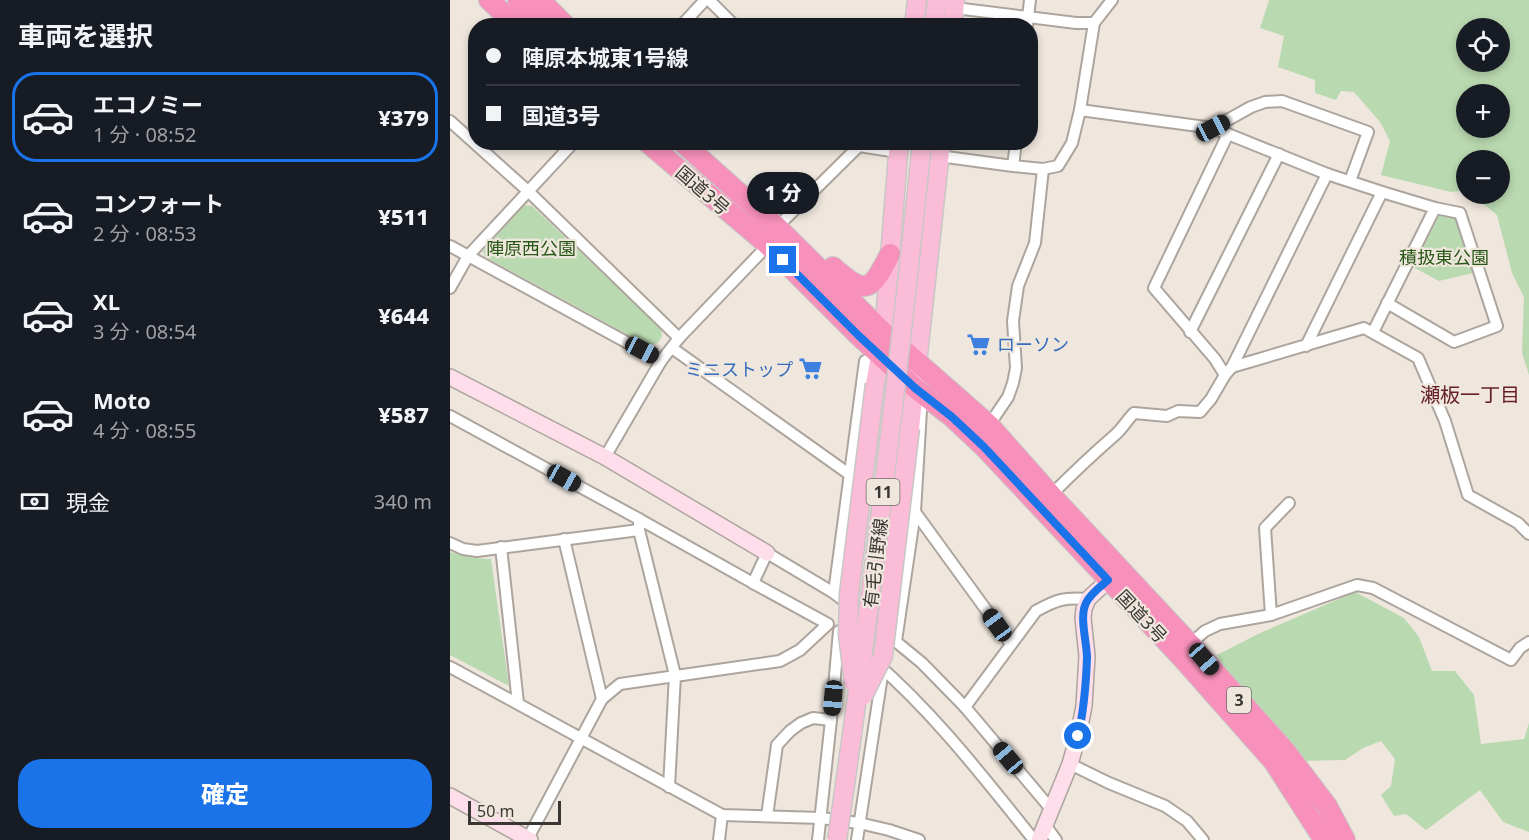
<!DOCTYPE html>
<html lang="ja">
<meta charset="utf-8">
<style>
:root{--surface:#171b24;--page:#20242c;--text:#f1f3f6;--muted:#9ea1a6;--line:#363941;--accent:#1a73e8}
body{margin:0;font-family:"Noto Sans","Noto Sans JP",sans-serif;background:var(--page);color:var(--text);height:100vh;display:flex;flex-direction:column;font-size:22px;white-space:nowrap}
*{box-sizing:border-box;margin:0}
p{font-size:20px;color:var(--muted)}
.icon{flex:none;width:33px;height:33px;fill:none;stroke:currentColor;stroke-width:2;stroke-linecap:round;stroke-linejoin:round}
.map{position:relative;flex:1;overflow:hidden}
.side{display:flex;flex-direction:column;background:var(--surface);width:450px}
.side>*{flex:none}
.guide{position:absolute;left:18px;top:18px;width:570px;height:132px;border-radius:24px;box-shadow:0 3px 9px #0003;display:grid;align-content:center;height:132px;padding:0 18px;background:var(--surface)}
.buttons{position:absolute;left:1006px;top:18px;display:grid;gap:12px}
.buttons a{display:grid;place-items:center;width:54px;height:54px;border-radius:50%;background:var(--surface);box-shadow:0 3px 9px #0003;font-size:30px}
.scale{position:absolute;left:18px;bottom:15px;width:93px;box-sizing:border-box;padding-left:6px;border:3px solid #393633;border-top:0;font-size:16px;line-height:21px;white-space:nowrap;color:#393633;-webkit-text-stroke:4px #efe7de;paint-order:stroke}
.end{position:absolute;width:27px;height:27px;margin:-14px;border:8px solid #1a73e8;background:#fff;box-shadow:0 0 0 3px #fff}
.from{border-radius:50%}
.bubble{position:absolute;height:42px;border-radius:21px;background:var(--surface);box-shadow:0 3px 9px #0003;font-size:20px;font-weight:800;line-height:42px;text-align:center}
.car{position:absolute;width:18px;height:36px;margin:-18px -9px;border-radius:8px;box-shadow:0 0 4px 2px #0007;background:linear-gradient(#222 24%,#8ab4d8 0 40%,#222 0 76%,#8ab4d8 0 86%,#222 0)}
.guide b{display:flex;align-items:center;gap:21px;height:57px;font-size:22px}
.guide b+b{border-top:2px solid var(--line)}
.guide i{width:15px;height:15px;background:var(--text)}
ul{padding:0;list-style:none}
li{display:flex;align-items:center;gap:18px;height:90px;margin:0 12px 9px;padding:0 6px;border:3px solid transparent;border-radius:24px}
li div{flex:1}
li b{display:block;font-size:22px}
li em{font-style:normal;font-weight:800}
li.selected{border-color:var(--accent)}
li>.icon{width:54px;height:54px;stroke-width:1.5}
h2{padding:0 18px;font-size:27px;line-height:72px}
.pay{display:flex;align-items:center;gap:15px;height:66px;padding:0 18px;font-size:22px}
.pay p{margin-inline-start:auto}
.cta{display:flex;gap:12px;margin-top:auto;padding:12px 18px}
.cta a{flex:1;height:69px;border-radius:24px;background:var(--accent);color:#fff;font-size:24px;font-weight:800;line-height:69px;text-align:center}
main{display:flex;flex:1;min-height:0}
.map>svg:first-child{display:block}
</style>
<main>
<section class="side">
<h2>車両を選択</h2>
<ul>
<li class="selected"><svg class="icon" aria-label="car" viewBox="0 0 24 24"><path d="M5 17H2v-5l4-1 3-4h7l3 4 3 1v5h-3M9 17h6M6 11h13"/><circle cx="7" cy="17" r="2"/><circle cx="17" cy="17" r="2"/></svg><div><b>エコノミー</b><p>1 分 · 08:52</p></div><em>¥379</em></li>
<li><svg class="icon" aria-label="car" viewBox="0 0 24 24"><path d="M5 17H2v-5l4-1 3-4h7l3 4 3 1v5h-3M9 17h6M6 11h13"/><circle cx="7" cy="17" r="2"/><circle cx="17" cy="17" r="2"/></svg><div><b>コンフォート</b><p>2 分 · 08:53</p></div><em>¥511</em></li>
<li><svg class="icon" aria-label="car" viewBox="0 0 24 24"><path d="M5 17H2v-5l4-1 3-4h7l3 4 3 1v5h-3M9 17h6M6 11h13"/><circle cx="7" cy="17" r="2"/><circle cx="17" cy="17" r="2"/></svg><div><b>XL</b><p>3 分 · 08:54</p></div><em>¥644</em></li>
<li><svg class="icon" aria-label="car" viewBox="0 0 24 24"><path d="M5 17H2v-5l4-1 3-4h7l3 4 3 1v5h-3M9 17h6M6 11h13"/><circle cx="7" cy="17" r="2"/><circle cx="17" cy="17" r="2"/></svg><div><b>Moto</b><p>4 分 · 08:55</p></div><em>¥587</em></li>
</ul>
<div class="pay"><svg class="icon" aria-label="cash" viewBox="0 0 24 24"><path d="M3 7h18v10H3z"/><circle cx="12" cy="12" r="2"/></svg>現金<p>340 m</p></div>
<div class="cta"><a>確定</a></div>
</section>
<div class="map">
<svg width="1079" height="840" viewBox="0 0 1079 840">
<rect width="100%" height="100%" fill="#efe7de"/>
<g fill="#b9d9b0" fill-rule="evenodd">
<path d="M819 0H1079V375L1072 353 1074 297 1062 273 1047 215 1021 194H1050V160H1017V190L1001 192 931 175 940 141 930 122 904 92 891 91 886 100 865 93V80L828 67 834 36 810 28ZM1050 28V62H1017V28ZM1017 94H1050V128H1017Z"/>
<polygon points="74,205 82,206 211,329 212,336 208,343 197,345 35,257 33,251"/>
<polygon points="1001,213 1007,220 1023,273 989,281 963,267 990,214"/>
<polygon points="0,552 23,558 41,559 59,686 0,655"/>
<polygon points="905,592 954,618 969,637 982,671 1005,671 1024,695 1031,744 1074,739 1079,723 1079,832 1053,822 1030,790 976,830 956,814 944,816 931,795 941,786 945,759 931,741 913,748 895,760 849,761 796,699 767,655 808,634"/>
</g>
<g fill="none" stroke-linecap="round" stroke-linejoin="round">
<defs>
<g id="street">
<polyline points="259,0 285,26"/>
<polyline points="505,8 626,23 644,23"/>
<polyline points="231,26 255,0"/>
<polyline points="577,26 580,0"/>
<polyline points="630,110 763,128 877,174 932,192 985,208 923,332"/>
<polyline points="0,121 79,192 229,338"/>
<polyline points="763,128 801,107 815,102 832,101 918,132 900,181"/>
<polyline points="406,142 409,146 448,152"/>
<polyline points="489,156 563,166 593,169 608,166 622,143 630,110 644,23 662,0"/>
<polyline points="563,166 566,142"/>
<polyline points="327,227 409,146"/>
<polyline points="0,246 211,361"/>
<polyline points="0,288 18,256 124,142"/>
<polyline points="937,303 1004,342 1047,326 1010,213 985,208"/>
<polyline points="740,332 829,154"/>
<polyline points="856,346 932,192"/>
<polyline points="222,348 399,474 465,512 561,644"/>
<polyline points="782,367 914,328 968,358 995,421 1018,495 1068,523 1079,534"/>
<polyline points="775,375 765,359 704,288 778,134"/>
<polyline points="0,416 189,519"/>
<polyline points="539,425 558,397 563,383 566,368 563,321 568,286 585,243 593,169"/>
<polyline points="155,457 211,361 229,338 318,245"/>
<path d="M601 495C622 474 643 454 665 435 672 429 677 420 684 413L717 416 728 411 750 412 761 399 775 375 782 367 877 174"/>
<polyline points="189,530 225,675 219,787"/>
<polyline points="114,539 152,699"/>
<polyline points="0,543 13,549 27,551 189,530 189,519 303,583 317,553 384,593 420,621"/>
<polyline points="51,547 68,703"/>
<polyline points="384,593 415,361 430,355"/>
<polyline points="821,615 815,528 839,503"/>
<polyline points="433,631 472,663 515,707 601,809"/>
<polyline points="446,641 465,512 471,410 467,397"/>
<polyline points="740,644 755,631 770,624 821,615 907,585 923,588 1061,660 1070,648 1079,642"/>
<path d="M425 662C485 714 534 778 584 840"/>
<polyline points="0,667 272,815 371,818 409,823 439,830 469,840"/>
<path d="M515 707 586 611C606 600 614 597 638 599"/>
<polyline points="381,720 389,631"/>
<polyline points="620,764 659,783 715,806 737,821 753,840"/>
<polyline points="317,816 327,745 340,731 351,723 363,718 381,720 368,840"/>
<polyline points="595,825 606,840"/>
<polyline points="77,840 152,699 170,684 330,661 350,650 378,624 303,583"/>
<polyline points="269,840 272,815"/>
<polyline points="407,840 433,669"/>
</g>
<g id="secondary">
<polyline points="0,377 155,457 317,553"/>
<polyline points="0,796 80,840"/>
<polyline points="589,840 620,764 628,736 634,706 637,656 633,618 634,609 638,599 666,573"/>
</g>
<g id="primary">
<polyline points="464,26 467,0"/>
<polyline points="484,26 487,0"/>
<polyline points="503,26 505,0"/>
<polyline points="425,384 434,333 449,142"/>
<polyline points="460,428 491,142"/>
</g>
<g id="highway">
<polyline points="39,0 67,26"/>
<polyline points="68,0 95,26"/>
<polyline points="90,0 116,26"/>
<polyline points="197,142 318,245 408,335 465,388 502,417 534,447 733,659 824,762 874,840"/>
<polyline points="232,142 327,227 434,333 539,425 601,495 740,644 836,752 877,806 895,840"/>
<path d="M383 267C416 296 421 292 440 254"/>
</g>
</defs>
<use href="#street" stroke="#ada59d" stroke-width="14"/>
<use href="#secondary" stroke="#ada59d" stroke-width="18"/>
<use href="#primary" stroke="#c8c7c6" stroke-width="21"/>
<use href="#highway" stroke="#c8c7c6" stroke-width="22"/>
<use href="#street" stroke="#fff" stroke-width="10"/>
<use href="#secondary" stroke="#fddeea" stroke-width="15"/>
<use href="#primary" stroke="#fabcd6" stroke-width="18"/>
<use href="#highway" stroke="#f790ba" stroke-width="20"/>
<defs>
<g id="primary-bridge">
<polyline points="404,683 398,635 399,594 425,384"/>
<polyline points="413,696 433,656 460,428"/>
<path d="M387 840C421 608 448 376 472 142"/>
</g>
</defs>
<use href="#primary-bridge" stroke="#c8c7c6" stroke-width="21" stroke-linecap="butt"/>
<use href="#primary-bridge" stroke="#fabcd6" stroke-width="18"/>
</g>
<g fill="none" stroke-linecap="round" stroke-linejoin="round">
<path stroke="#1a73e8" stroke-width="8" d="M333 260 408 335 465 388 502 417 534 447 658 580C651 586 640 594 636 603 629 617 637 642 637 658 636 685 634 710 628 736"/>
</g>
<defs>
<symbol id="supermarket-bare" viewBox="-9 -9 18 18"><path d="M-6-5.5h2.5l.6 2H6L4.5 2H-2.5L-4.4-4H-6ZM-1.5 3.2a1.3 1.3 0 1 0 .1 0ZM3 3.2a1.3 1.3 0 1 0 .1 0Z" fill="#3f7fe0" stroke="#efe7de" stroke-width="2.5" paint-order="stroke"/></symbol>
</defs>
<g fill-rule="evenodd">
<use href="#supermarket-bare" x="512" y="328" width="33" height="33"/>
<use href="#supermarket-bare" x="344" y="352" width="33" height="33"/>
</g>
<g text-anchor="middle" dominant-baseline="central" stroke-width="4.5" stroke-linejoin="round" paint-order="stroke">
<g fill="#efe7de" stroke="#706b66" stroke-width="1.5">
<rect x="416.5" y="479" width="33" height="26" rx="4.5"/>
<rect x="777" y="687" width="24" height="26" rx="4.5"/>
</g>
<g font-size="16" font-weight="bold" fill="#393633">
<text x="433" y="492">11</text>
<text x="789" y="700">3</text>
</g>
<g font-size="18" fill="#393633" stroke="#efe7de">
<text transform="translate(253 190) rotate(41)">国道3号</text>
<text transform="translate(425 563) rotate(-83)">有毛引野線</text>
<text transform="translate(692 616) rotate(47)">国道3号</text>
</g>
<g font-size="18" fill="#285817" stroke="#efe7de">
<text x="81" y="248">陣原西公園</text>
<text x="994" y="257">積扱東公園</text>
</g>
<g font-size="18" fill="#366cbe" stroke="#efe7de" text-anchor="start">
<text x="547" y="344">ローソン</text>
<text x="343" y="369" text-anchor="end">ミニストップ</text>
</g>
<g font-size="20" fill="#662025" stroke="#efe7de">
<text x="1020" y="394">瀬板一丁目</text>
</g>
</g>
</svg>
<div class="buttons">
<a><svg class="icon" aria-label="locate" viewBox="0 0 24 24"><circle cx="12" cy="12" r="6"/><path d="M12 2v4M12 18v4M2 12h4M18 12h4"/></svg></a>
<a>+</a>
<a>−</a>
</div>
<div class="scale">50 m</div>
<i class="end from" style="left:628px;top:736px"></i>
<i class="end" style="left:333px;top:260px"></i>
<div class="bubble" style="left:297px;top:172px;width:72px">1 分</div>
<i class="car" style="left:763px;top:128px;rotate:62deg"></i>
<i class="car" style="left:192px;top:350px;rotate:118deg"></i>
<i class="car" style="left:114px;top:478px;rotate:119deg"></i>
<i class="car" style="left:547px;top:625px;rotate:324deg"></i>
<i class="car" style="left:754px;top:659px;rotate:139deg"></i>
<i class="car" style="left:383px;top:698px;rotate:185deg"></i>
<i class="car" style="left:558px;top:758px;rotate:320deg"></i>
<div class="guide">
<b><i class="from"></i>陣原本城東1号線</b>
<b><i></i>国道3号</b>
</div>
</div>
</main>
